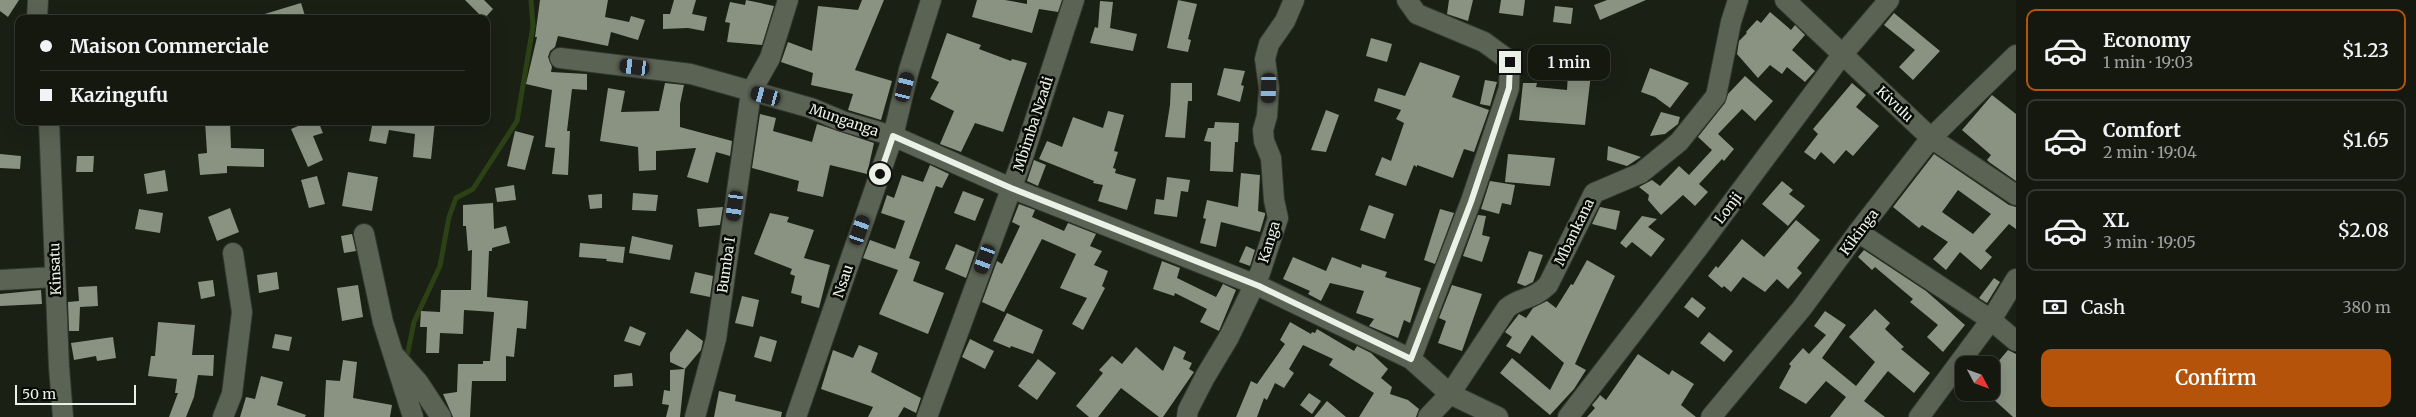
<!DOCTYPE html>
<meta charset="utf-8">
<style>
:root{--surface:#14180f;--page:#21251d;--text:#f1f3f6;--muted:#9da09e;--line:#33372f;--accent:#b45309}
body{margin:0;font-family:Merriweather,serif;background:var(--page);color:var(--text);height:100vh;display:flex;flex-direction:column;font-size:19px;white-space:nowrap}
*{box-sizing:border-box;margin:0}
p{font-size:16px;color:var(--muted)}
.icon{flex:none;width:28px;height:28px;fill:none;stroke:currentColor;stroke-width:2;stroke-linecap:round;stroke-linejoin:round}
.map{position:relative;flex:1;overflow:hidden}
.details{display:flex;flex-direction:column;background:var(--surface);width:400px}
.details>*{flex:none}
.top-card{position:absolute;left:15px;top:15px;width:475px;height:110px;border-radius:10px;box-shadow:0 5px 20px #0002,0 0 0 1px var(--line);display:grid;align-content:center;height:110px;padding:0 25px;background:var(--surface)}
.needle{width:32px;rotate:131deg}
.controls{position:absolute;left:1955px;top:356px;display:grid;gap:10px}
.controls a{display:grid;place-items:center;width:45px;height:45px;border-radius:10px;background:var(--surface);box-shadow:0 5px 20px #0002,0 0 0 1px var(--line);font-size:25px}
.scale{position:absolute;left:15px;bottom:12px;width:121px;box-sizing:border-box;padding-left:5px;border:2px solid #ecf1e8;border-top:0;font-size:14px;line-height:18px;white-space:nowrap;color:#ecf1e8;-webkit-text-stroke:4px #070905;paint-order:stroke}
.end{position:absolute;width:22px;height:22px;margin:-11px;border:6px solid #ecf1e8;background:#111;box-shadow:0 0 0 2px #111}
.from{border-radius:50%}
.bubble{position:absolute;height:35px;border-radius:10px;background:var(--surface);box-shadow:0 5px 20px #0002,0 0 0 1px var(--line);font-size:16px;font-weight:600;line-height:35px;text-align:center}
.car{position:absolute;width:15px;height:30px;margin:-15px -8px;border-radius:6px;box-shadow:0 0 4px 1px #0007;background:linear-gradient(#222 24%,#8ab4d8 0 40%,#222 0 76%,#8ab4d8 0 86%,#222 0)}
.top-card b{display:flex;align-items:center;gap:18px;height:48px;font-size:19px}
.top-card b+b{border-top:1px solid var(--line)}
.top-card i{width:12px;height:12px;background:var(--text)}
ul{padding:9px 0 0;list-style:none}
li{display:flex;align-items:center;gap:15px;height:82px;margin:0 10px 8px;padding:0 15px;border:2px solid var(--line);border-radius:10px}
li div{flex:1}
li b{display:block;font-size:19px}
li em{font-style:normal;font-weight:600}
li.current{border-color:var(--accent)}
li>.icon{width:45px;height:45px;stroke-width:1.5}
.pay{display:flex;align-items:center;gap:12px;height:55px;padding:0 25px;font-size:19px}
.pay p{margin-inline-start:auto}
.cta{display:flex;gap:10px;margin-top:auto;padding:10px 25px}
.cta a{flex:1;height:58px;border-radius:10px;background:var(--accent);color:#fff;font-size:20px;font-weight:600;line-height:58px;text-align:center}
main{display:flex;flex:1;min-height:0}
.map>svg:first-child{display:block}
</style>
<main>
<div class="map">
<svg width="2016" height="417" viewBox="0 0 2016 417">
<rect width="100%" height="100%" fill="#1a2014"/>
<g fill="none" stroke-linecap="round" stroke-linejoin="round">
<polyline stroke="#2c4115" stroke-width="5" points="406,361 414,322 440,266 449,217 456,198 473,189 517,121 533,26 531,0"/>
</g>
<g fill="#8a9282" fill-rule="evenodd">
<polygon points="0,0 19,0 8,17 0,11"/>
<polygon points="465,0 484,0 493,9 484,19"/>
<polygon points="540,0 608,0 605,17 629,22 631,16 645,20 638,40 611,32 608,46 558,36 555,47 550,51 548,57 552,67 551,72 587,74 587,90 572,89 567,131 570,131 568,175 552,174 555,148 545,147 552,90 526,84 537,37 535,37"/>
<polygon points="674,0 696,0 692,14 707,17 704,31 688,28 663,29 663,14 670,14"/>
<polygon points="746,0 774,6 762,45 727,42 730,23 725,22 730,2 745,5"/>
<polygon points="862,0 884,0 855,70 892,81 881,120 848,110 853,94 811,85 813,73 781,62 788,42 812,51 818,6 858,10"/>
<polygon points="977,0 1005,0 1027,4 1027,0 1062,0 1058,12 1039,9 1032,33 972,17"/>
<polygon points="1178,0 1197,4 1188,39 1191,40 1188,52 1167,48"/>
<polygon points="1449,0 1473,0 1468,21 1447,14"/>
<polygon points="1501,0 1525,0 1523,16 1499,13"/>
<polygon points="1607,0 1646,0 1600,20 1594,5"/>
<polygon points="1100,1 1113,2 1110,28 1137,34 1133,51 1090,43 1095,27 1098,28"/>
<polygon points="301,3 306,19 259,19 258,16"/>
<polygon points="1555,6 1573,8 1571,24 1553,22"/>
<polygon points="1770,12 1791,30 1795,25 1805,35 1792,50 1815,71 1805,82 1787,67 1782,74 1770,65 1758,78 1737,54 1739,41 1747,33 1746,32 1757,20 1761,23"/>
<polygon points="1894,13 1940,51 1913,80 1899,67 1915,50 1884,25"/>
<polygon points="947,33 981,45 979,49 1011,61 1012,59 1027,63 1003,132 975,123 961,152 940,144 954,111 930,99 939,82 931,78"/>
<polygon points="1371,38 1392,44 1387,62 1366,56"/>
<polygon points="1420,62 1460,76 1452,97 1489,110 1474,152 1464,149 1453,178 1417,165 1417,167 1414,165 1406,186 1375,175 1382,157 1391,161 1404,123 1396,119 1401,110 1374,101 1378,88 1405,96"/>
<polygon points="1224,68 1245,71 1241,85 1244,86 1240,102 1217,95"/>
<polygon points="1650,68 1689,83 1670,108 1655,97 1641,92"/>
<polygon points="1568,73 1591,74 1585,125 1519,120 1523,83 1537,83 1536,87 1567,90"/>
<polygon points="1745,76 1773,101 1755,121 1742,109 1718,134 1734,149 1724,161 1722,159 1699,184 1708,192 1695,206 1683,195 1661,215 1648,200 1649,195 1639,187 1652,180 1660,186 1679,166 1689,175 1712,150 1698,137 1725,103 1728,94"/>
<polygon points="1485,80 1497,82 1490,106 1480,104"/>
<polygon points="665,83 684,85 680,104 680,127 732,141 730,156 716,152 708,183 687,177 696,148 656,151 656,170 639,171 638,147 600,141 608,88 625,91 621,112 659,111"/>
<polygon points="1171,83 1192,83 1192,101 1188,101 1185,138 1165,137 1170,105"/>
<polygon points="1852,83 1866,95 1856,107 1879,126 1853,156 1846,150 1834,164 1821,152 1815,160 1804,152 1818,134 1813,129"/>
<polygon points="1992,95 2016,114 2016,181 1989,162 1987,160 1991,155 1962,130"/>
<polygon points="1326,110 1339,115 1326,152 1311,150"/>
<polygon points="1108,111 1124,115 1114,151 1118,152 1113,168 1116,169 1115,173 1136,179 1127,210 1098,201 1103,185 1093,183 1094,181 1039,159 1047,141 1062,147 1073,117 1103,128"/>
<polygon points="1661,112 1680,117 1678,124 1665,134 1650,136"/>
<polygon points="760,114 776,118 773,131 812,142 817,124 874,143 867,174 830,165 823,197 797,191 799,181 752,168"/>
<polygon points="205,121 230,121 231,148 264,149 264,167 227,166 227,173 200,175 198,154 207,153"/>
<polygon points="310,121 318,121 323,133 313,136 323,160 308,167 291,129"/>
<polygon points="373,121 435,121 431,159 413,157 415,134 389,130 386,144 369,141"/>
<polygon points="1215,122 1239,123 1238,142 1235,142 1233,172 1210,171 1211,142 1204,141 1208,128 1214,128"/>
<polygon points="515,131 534,136 525,170 507,166"/>
<polygon points="1608,146 1641,157 1627,166 1607,160"/>
<polygon points="0,154 21,156 20,169 0,168"/>
<polygon points="1508,154 1555,158 1550,186 1505,182"/>
<path d="M1934 154 2009 205 2016 207V229L2009 224 1985 251 1992 257 1981 270 1960 252 1946 270 1933 259 1948 242 1922 225 1919 228 1893 207ZM1958 190 1991 214 1973 234 1942 212Z"/>
<polygon points="77,156 94,156 93,172 76,172"/>
<polygon points="1034,160 1046,165 1038,186 1027,181"/>
<polygon points="930,165 949,174 942,188 936,186 909,258 920,262 913,281 944,293 928,334 879,314 898,270 863,258 870,240 895,249 905,221 881,213 887,195 894,198 902,175 923,182"/>
<polygon points="165,170 168,191 147,194 144,174"/>
<polygon points="348,172 378,177 372,211 342,206"/>
<polygon points="1241,173 1260,175 1258,211 1265,213 1265,215 1260,232 1221,222 1216,247 1200,243 1206,219 1203,218 1207,200 1238,207"/>
<polygon points="317,176 325,204 309,208 301,180"/>
<polygon points="1167,177 1190,180 1188,192 1181,191 1177,217 1154,214 1156,199 1164,200"/>
<polygon points="1490,181 1515,185 1511,205 1502,203 1499,214 1481,209"/>
<polygon points="1782,181 1793,190 1789,194 1805,206 1788,226 1762,204"/>
<polygon points="514,185 516,200 497,202 495,188"/>
<polygon points="963,191 984,199 975,221 954,213"/>
<polygon points="633,193 658,195 656,211 632,210"/>
<polygon points="602,194 602,208 590,209 588,195"/>
<polygon points="493,203 494,229 506,226 510,243 492,248 492,251 489,251 487,297 528,301 526,329 517,328 514,357 506,356 506,381 472,381 470,417 453,417 443,394 457,392 458,364 483,364 483,361 490,361 494,312 464,310 463,334 440,333 439,353 426,353 427,327 420,327 421,311 440,312 441,290 471,290 472,250 468,251 466,226 463,226 463,205"/>
<polygon points="1019,204 1035,210 1032,217 1064,231 1068,223 1096,234 1090,246 1102,251 1094,265 1108,271 1102,286 1105,288 1083,330 1072,324 1087,298 1060,288 1076,254 1042,239 1004,312 982,302 997,261 1002,264 1020,226 1012,222"/>
<polygon points="1369,205 1394,214 1385,239 1360,230"/>
<polygon points="723,207 720,225 699,227 697,209"/>
<polygon points="1600,207 1620,211 1616,230 1592,224"/>
<polygon points="230,208 239,232 217,241 208,217"/>
<polygon points="139,209 163,213 160,233 135,229"/>
<polygon points="1440,209 1454,213 1435,264 1424,260"/>
<polygon points="770,213 789,217 787,222 814,230 804,258 830,265 819,308 801,303 802,296 791,293 795,276 790,274 792,269 754,254"/>
<polygon points="1478,215 1486,216 1482,235 1490,237 1482,262 1463,256"/>
<polygon points="1642,216 1657,219 1648,227 1665,239 1651,257 1632,242 1626,248 1620,243"/>
<polygon points="1796,220 1820,240 1797,268 1802,273 1788,289 1777,279 1765,292 1743,277 1731,292 1724,286 1722,288 1708,276 1716,266 1718,268 1742,239 1764,257"/>
<polygon points="352,234 356,251 344,253 341,236"/>
<polygon points="632,236 673,245 670,260 629,253"/>
<polygon points="580,243 625,247 623,263 606,261 607,259 579,257"/>
<polygon points="956,244 975,252 966,278 945,269"/>
<polygon points="1246,246 1255,250 1250,266 1239,262"/>
<polygon points="1864,250 1926,291 1965,325 1943,352 1927,337 1938,325 1910,302 1913,299 1875,267 1872,270 1858,257"/>
<polygon points="1529,251 1543,255 1533,282 1525,286 1517,283"/>
<polygon points="1293,257 1326,271 1332,257 1361,268 1362,264 1387,272 1385,277 1421,288 1410,323 1404,320 1398,338 1369,326 1374,319 1356,313 1364,291 1330,283 1321,301 1308,294 1310,291 1283,279"/>
<polygon points="1587,260 1615,276 1575,364 1586,370 1574,389 1550,415 1500,373 1512,358 1550,390 1564,363 1532,335 1520,354 1506,346 1512,337 1505,332 1519,314 1526,318 1533,308 1547,301 1556,308 1571,284 1573,285"/>
<polygon points="1162,261 1180,268 1177,278 1216,297 1223,284 1236,290 1219,331 1200,322 1207,309 1175,293 1174,296 1153,289"/>
<polygon points="277,272 279,289 259,293 257,275"/>
<polygon points="695,272 713,276 710,297 690,293"/>
<polygon points="1994,278 2000,282 1987,303 1979,298"/>
<polygon points="213,280 215,296 201,299 198,282"/>
<polygon points="358,285 363,317 342,321 337,288"/>
<polygon points="1452,285 1482,294 1462,351 1438,343 1446,321 1439,318"/>
<polygon points="97,286 98,306 80,307 79,331 69,331 68,302 79,301 78,287"/>
<polygon points="41,290 42,304 0,306 0,294"/>
<polygon points="742,296 759,300 753,327 735,323"/>
<polygon points="1692,297 1706,308 1698,318 1684,307"/>
<polygon points="1875,309 1890,323 1885,329 1904,347 1901,349 1930,373 1914,393 1888,371 1864,401 1885,417 1830,417 1846,397 1826,381 1806,404 1779,388 1791,366 1789,364 1803,348 1809,354 1826,335 1814,326 1825,311 1846,325 1822,358 1856,386 1875,362 1849,337"/>
<polygon points="1007,313 1043,330 1033,354 1011,346 1010,348 993,341"/>
<polygon points="158,322 195,325 192,355 214,355 213,376 198,375 194,397 186,417 169,417 178,393 175,393 177,379 148,376 151,356 155,356"/>
<polygon points="1290,322 1311,334 1312,332 1315,333 1317,329 1354,351 1357,346 1371,353 1388,369 1381,378 1392,387 1390,394 1408,400 1419,409 1416,417 1359,417 1374,393 1329,365 1333,359 1303,345 1289,369 1294,373 1284,388 1275,383 1267,400 1264,398 1257,417 1236,417 1251,381 1257,384 1285,344 1280,340"/>
<polygon points="630,326 646,333 640,346 624,341"/>
<polygon points="687,329 703,341 701,350 685,369 680,417 666,417 669,405 662,404 664,390 670,391 670,370 685,369 670,362 670,353"/>
<polygon points="1709,332 1733,351 1724,362 1700,343"/>
<polygon points="275,334 292,337 289,351 272,348"/>
<polygon points="760,336 777,341 771,362 754,357"/>
<polygon points="113,337 116,358 97,361 96,356 74,360 71,343"/>
<polygon points="970,339 994,351 985,369 962,357"/>
<polygon points="859,345 878,353 871,372 921,398 916,413 904,407 898,417 868,417 873,407 821,389 833,350 853,358"/>
<polygon points="1174,346 1186,352 1183,359 1192,363 1189,369 1194,372 1163,417 1159,417 1121,388 1098,417 1089,417 1076,406 1103,373 1099,370 1112,356 1122,364 1136,347 1163,371"/>
<polygon points="2008,350 2016,354 2016,417 2013,417 1991,397 1991,370"/>
<polygon points="1638,354 1669,375 1672,370 1694,384 1681,405 1696,417 1587,417 1595,408 1592,405 1598,398 1600,395 1606,400"/>
<polygon points="1038,359 1056,373 1037,400 1018,386"/>
<polygon points="343,360 357,362 353,398 392,405 390,417 324,417 326,380 340,381"/>
<polygon points="632,373 633,386 614,387 614,375"/>
<polygon points="261,376 283,382 277,405 306,415 305,417 240,417 246,397 255,399"/>
<polygon points="719,391 736,395 735,401 782,412 781,417 714,417"/>
<polygon points="1309,393 1321,401 1312,414 1300,405"/>
<polygon points="1327,401 1346,417 1314,417"/>
</g>
<g fill="none" stroke-linecap="round" stroke-linejoin="round">
<defs>
<g id="minor">
<polyline points="1407,0 1417,14 1484,42 1510,61 1509,88 1471,201 1411,359"/>
<polyline points="1785,0 1931,138 2016,195"/>
<polyline points="37,19 38,0"/>
<polyline points="560,58 691,74 811,108 842,121 893,136 1011,188 1259,286 1411,359 1450,394 1498,417"/>
<polyline points="49,121 59,367 63,417"/>
<polyline points="1858,232 1991,320 2016,341"/>
<polyline points="364,234 383,322 413,417"/>
<polyline points="0,280 55,277"/>
<polyline points="396,357 418,382 441,417"/>
<polyline points="223,417 232,394 242,312 233,253"/>
<polyline points="695,417 716,339 751,92 770,58 788,0"/>
<polyline points="796,417 893,136 909,70 931,0"/>
<polyline points="927,417 1024,154 1074,0"/>
<polyline points="1187,417 1188,410 1205,377 1229,337 1260,273 1278,218 1274,200 1271,158 1264,141 1263,130 1267,116 1269,88 1265,59 1269,44 1285,21 1294,0"/>
<path d="M1428 417 1450 394 1507 308C1522 296 1532 301 1548 285L1594 193 1641 173 1679 142 1716 96 1731 22 1738 0"/>
<polyline points="1568,417 1698,248 1842,55 1889,0"/>
<polyline points="1711,417 1802,308 1858,232 1931,138 2016,55"/>
<polyline points="1919,417 1991,320 2016,279"/>
</g>
</defs>
<use href="#minor" stroke="#333830" stroke-width="22"/>
<use href="#minor" stroke="#5b6354" stroke-width="20"/>
</g>
<g fill="none" stroke-linecap="round" stroke-linejoin="round">
<polyline stroke="#ecf1e8" stroke-width="6" points="880,174 893,136 1011,188 1259,286 1411,359 1471,202 1509,88 1510,62"/>
</g>
<g text-anchor="middle" dominant-baseline="central" stroke-width="5" stroke-linejoin="round" paint-order="stroke">
<g font-size="14" fill="#ecf1e8" stroke="#070905">
<text transform="translate(1895 104) rotate(43)">Kivulu</text>
<text transform="translate(844 120) rotate(19)">Munganga</text>
<text transform="translate(1033 124) rotate(-72)">Mbimba Nzadi</text>
<text transform="translate(1728 208) rotate(-53)">Lonji</text>
<text transform="translate(1574 232) rotate(-64)">Mbankana</text>
<text transform="translate(1859 232) rotate(-53)">Kikinga</text>
<text transform="translate(1269 242) rotate(-73)">Kanga</text>
<text transform="translate(726 265) rotate(-82)">Bumba I</text>
<text transform="translate(55 269) rotate(-92)">Kinsatu</text>
<text transform="translate(843 281) rotate(-71)">Nsau</text>
</g>
</g>
</svg>
<div class="controls">
<a><svg class="needle" viewBox="-14 -14 28 28"><path d="M0-13l5 13h-10z" fill="#e53935"/><path d="M0 13l5-13h-10z" fill="#9da09e"/></svg></a>
</div>
<div class="scale">50 m</div>
<i class="end from" style="left:880px;top:174px"></i>
<i class="end" style="left:1510px;top:62px"></i>
<div class="bubble" style="left:1528px;top:45px;width:82px">1 min</div>
<i class="car" style="left:635px;top:67px;rotate:277deg"></i>
<i class="car" style="left:905px;top:87px;rotate:14deg"></i>
<i class="car" style="left:1269px;top:88px;rotate:182deg"></i>
<i class="car" style="left:766px;top:96px;rotate:285deg"></i>
<i class="car" style="left:735px;top:206px;rotate:188deg"></i>
<i class="car" style="left:860px;top:230px;rotate:19deg"></i>
<i class="car" style="left:985px;top:259px;rotate:200deg"></i>
<div class="top-card">
<b><i class="from"></i>Maison Commerciale</b>
<b><i></i>Kazingufu</b>
</div>
</div>
<section class="details">
<ul>
<li class="current"><svg class="icon" aria-label="car" viewBox="0 0 24 24"><path d="M5 17H2v-5l4-1 3-4h7l3 4 3 1v5h-3M9 17h6M6 11h13"/><circle cx="7" cy="17" r="2"/><circle cx="17" cy="17" r="2"/></svg><div><b>Economy</b><p>1 min · 19:03</p></div><em>$1.23</em></li>
<li><svg class="icon" aria-label="car" viewBox="0 0 24 24"><path d="M5 17H2v-5l4-1 3-4h7l3 4 3 1v5h-3M9 17h6M6 11h13"/><circle cx="7" cy="17" r="2"/><circle cx="17" cy="17" r="2"/></svg><div><b>Comfort</b><p>2 min · 19:04</p></div><em>$1.65</em></li>
<li><svg class="icon" aria-label="car" viewBox="0 0 24 24"><path d="M5 17H2v-5l4-1 3-4h7l3 4 3 1v5h-3M9 17h6M6 11h13"/><circle cx="7" cy="17" r="2"/><circle cx="17" cy="17" r="2"/></svg><div><b>XL</b><p>3 min · 19:05</p></div><em>$2.08</em></li>
</ul>
<div class="pay"><svg class="icon" aria-label="cash" viewBox="0 0 24 24"><path d="M3 7h18v10H3z"/><circle cx="12" cy="12" r="2"/></svg>Cash<p>380 m</p></div>
<div class="cta"><a>Confirm</a></div>
</section>
</main>
